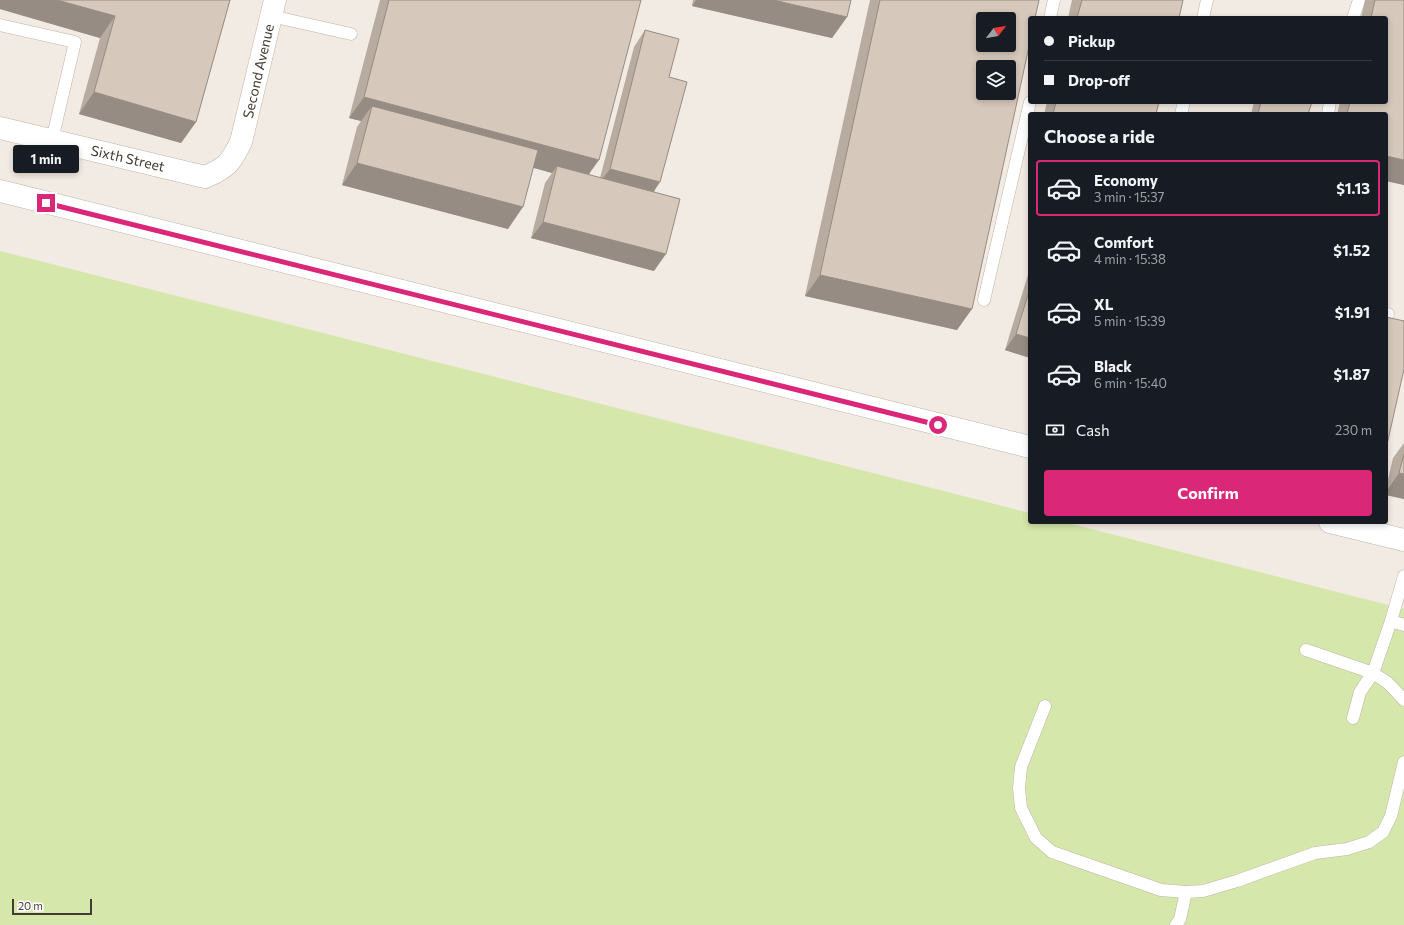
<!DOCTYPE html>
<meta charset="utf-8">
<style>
:root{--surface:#171b24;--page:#242831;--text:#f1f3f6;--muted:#9ea1a6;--line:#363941;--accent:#db2777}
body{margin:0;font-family:Commissioner,sans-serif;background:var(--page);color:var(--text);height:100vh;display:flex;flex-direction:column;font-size:15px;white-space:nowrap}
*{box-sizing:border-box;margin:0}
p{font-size:13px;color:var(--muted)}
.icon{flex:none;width:22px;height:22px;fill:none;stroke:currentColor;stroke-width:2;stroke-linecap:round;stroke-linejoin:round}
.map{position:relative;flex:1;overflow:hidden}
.side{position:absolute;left:1028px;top:112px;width:360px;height:412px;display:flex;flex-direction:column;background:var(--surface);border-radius:4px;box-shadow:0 2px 6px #0003}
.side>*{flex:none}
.banner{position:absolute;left:1028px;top:16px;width:360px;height:88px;border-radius:4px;box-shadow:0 2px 6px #0003;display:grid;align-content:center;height:88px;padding:0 16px;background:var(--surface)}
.needle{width:26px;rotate:59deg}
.controls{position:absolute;left:976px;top:12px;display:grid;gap:8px}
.controls a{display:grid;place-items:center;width:40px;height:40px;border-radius:4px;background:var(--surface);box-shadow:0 2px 6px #0003;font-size:20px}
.scale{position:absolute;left:12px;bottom:10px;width:80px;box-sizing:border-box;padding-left:4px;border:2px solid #443b33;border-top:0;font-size:11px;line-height:14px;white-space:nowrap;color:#443b33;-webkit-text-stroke:3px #fff;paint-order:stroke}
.end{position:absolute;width:18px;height:18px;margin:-9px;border:5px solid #db2777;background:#fff;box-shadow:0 0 0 2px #fff}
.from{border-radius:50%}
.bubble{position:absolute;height:28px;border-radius:4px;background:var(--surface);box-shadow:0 2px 6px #0003;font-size:13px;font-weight:700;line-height:28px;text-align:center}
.banner b{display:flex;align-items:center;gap:14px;height:38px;font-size:15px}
.banner b+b{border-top:1px solid var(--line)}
.banner i{width:10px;height:10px;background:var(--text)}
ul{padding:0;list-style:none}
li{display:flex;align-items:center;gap:12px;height:56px;margin:0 8px 6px;padding:0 8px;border:2px solid transparent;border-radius:4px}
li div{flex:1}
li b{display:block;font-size:15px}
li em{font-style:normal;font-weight:700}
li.current{border-color:var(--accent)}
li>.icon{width:36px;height:36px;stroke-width:1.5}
h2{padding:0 16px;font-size:18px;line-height:48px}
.pay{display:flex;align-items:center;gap:10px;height:44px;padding:0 16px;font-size:15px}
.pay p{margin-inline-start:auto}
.button{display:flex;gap:8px;margin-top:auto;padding:8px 16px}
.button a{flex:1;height:46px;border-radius:4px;background:var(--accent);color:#fff;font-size:16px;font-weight:700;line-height:46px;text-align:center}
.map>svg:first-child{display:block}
</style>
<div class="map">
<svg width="1404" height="925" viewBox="0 0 1404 925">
<rect width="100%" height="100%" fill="#f2ebe3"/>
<polygon fill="#d5e7ab" points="0,251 1030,513 1030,522 1064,522 1404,609 1404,925 0,925"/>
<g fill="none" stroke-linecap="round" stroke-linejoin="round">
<defs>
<g id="lane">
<polyline points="271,16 351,34"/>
<polyline points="1050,18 1054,0"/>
<polyline points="1203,18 1207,0"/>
<polyline points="1353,18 1359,0"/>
<polyline points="0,25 75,42 52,140"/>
<polyline points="1181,114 1184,102"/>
<polyline points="1328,114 1330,102"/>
<polyline points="984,300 1030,102"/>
<polyline points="1386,314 1388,314"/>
<polyline points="1391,621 1404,625"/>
<polyline points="1306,650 1373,673 1388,683 1404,700"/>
<polyline points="1045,706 1021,767 1019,788 1021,808 1036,838 1052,852 1161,890 1186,892 1203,891 1237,881 1315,853 1347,849 1369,842 1383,832 1391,816 1404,762"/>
<polyline points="1353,718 1360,692 1373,673 1391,621 1404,576"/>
<polyline points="1176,925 1180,919 1186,892"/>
</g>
<g id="street">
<path d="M0 128 205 177C227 168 231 162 241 142L275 0"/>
<polyline points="0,191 1030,447"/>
<polyline points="1330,522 1404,540"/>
</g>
</defs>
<use href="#lane" stroke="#c0b4a9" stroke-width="13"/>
<use href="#street" stroke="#c0b4a9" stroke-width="23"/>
<use href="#lane" stroke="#fff" stroke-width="12"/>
<use href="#street" stroke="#fff" stroke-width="22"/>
</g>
<g fill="#b8aca1">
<polygon points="230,0 196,122 181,143 79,114 100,38 0,9"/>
<polygon points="380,0 641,0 589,175 600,178 634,47 645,30 669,77 654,192 654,271 531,238 545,183 552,173 533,167 508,229 342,185 357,127 361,121 349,118"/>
<polygon points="693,0 851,0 847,17 832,38 692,6"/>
<polygon points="870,0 1039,0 957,330 805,296"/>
<polygon points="1072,0 1183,0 1179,18 1068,18"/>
<polygon points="1365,0 1404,0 1404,185 1386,181 1386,114 1337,114 1340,102 1386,102 1386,18 1361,18"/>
<polygon points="1047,102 1159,102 1156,114 1044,114"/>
<polygon points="1254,102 1312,102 1308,114 1251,114"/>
<polygon points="1030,268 1030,358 1005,350"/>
<polygon points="1404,443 1404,499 1386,495 1386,488 1393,458"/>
</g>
<g fill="#968c83">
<polygon points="0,0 57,0 115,16 100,38 0,9"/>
<polygon points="696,0 773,0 847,17 832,38 692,6"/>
<polygon points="94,92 196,122 181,143 79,114"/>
<polygon points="364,97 599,160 584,181 557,166 552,173 367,123 372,106 361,121 349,118"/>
<polygon points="1386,156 1404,160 1404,185 1386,181"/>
<polygon points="357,163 523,207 508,229 342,185"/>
<polygon points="610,169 660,182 649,199 598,185"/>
<polygon points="543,222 666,254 654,271 531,238"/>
<polygon points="820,275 972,309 957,330 805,296"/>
<polygon points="1016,334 1030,338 1030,358 1005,350"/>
<polygon points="1399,473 1404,474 1404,499 1386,495 1386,492"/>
</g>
<g fill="#d6c8bb" stroke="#968c83" fill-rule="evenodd">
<polygon points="57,0 230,0 196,122 94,92 115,16"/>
<polygon points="389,0 641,0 599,160 364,97"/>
<polygon points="773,0 851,0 847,17"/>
<path d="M880 0H1039L1035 18H1030V42L972 309 820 275ZM983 19H1009V45H983ZM983 67H1009V93H983Z"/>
<polygon points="1082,0 1183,0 1179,18 1077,18"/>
<polygon points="1375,0 1404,0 1404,160 1386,156 1386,114 1347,114 1350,102 1386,102 1386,18 1371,18"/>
<polygon points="645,30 679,39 669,77 687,82 660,182 610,169"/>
<polygon points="1056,102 1159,102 1156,114 1053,114"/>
<polygon points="1261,102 1312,102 1308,114 1258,114"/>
<polygon points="372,106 538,150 523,207 357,163"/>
<polygon points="557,166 680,199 666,254 543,222"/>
<polygon points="1030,288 1030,338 1016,334"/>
<polygon points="1386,317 1404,321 1404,369 1386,449"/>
<polygon points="1404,454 1404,474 1399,473"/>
</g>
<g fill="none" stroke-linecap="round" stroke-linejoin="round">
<polyline stroke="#db2777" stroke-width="5" points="46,203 938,425"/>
</g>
<g text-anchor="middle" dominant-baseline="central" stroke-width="4" stroke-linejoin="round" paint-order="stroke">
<g font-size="14" fill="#443b33" stroke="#fff">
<text transform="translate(258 71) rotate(-77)">Second Avenue</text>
<text transform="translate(128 158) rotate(13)">Sixth Street</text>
</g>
</g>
</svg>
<div class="controls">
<a><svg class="needle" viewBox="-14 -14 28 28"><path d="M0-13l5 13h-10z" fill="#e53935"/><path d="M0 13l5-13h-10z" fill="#9ea1a6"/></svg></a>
<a><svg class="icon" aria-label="layers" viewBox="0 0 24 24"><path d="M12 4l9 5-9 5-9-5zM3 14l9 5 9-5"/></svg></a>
</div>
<div class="scale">20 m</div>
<i class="end from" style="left:938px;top:425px"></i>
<i class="end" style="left:46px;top:203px"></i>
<div class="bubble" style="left:13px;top:145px;width:66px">1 min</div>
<div class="banner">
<b><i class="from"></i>Pickup</b>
<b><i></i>Drop-off</b>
</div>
<section class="side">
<h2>Choose a ride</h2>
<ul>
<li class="current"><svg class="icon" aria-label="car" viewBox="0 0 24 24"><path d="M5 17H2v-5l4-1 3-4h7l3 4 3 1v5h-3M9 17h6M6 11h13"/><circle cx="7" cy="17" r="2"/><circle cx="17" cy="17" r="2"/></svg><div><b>Economy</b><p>3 min · 15:37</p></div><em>$1.13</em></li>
<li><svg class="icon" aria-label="car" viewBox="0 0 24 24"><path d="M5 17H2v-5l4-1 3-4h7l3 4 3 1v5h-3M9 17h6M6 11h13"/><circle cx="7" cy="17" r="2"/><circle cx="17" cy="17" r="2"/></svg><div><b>Comfort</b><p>4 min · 15:38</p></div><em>$1.52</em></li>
<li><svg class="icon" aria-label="car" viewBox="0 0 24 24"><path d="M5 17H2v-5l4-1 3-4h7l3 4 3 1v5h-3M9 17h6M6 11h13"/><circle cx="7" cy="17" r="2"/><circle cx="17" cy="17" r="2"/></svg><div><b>XL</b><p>5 min · 15:39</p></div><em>$1.91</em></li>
<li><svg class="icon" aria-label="car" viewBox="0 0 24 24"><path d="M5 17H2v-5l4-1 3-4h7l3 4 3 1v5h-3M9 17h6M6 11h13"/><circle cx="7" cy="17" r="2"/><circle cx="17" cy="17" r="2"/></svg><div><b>Black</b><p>6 min · 15:40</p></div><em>$1.87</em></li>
</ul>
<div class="pay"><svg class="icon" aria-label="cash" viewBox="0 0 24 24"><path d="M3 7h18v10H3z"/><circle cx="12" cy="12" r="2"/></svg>Cash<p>230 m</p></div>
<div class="button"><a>Confirm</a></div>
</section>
</div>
